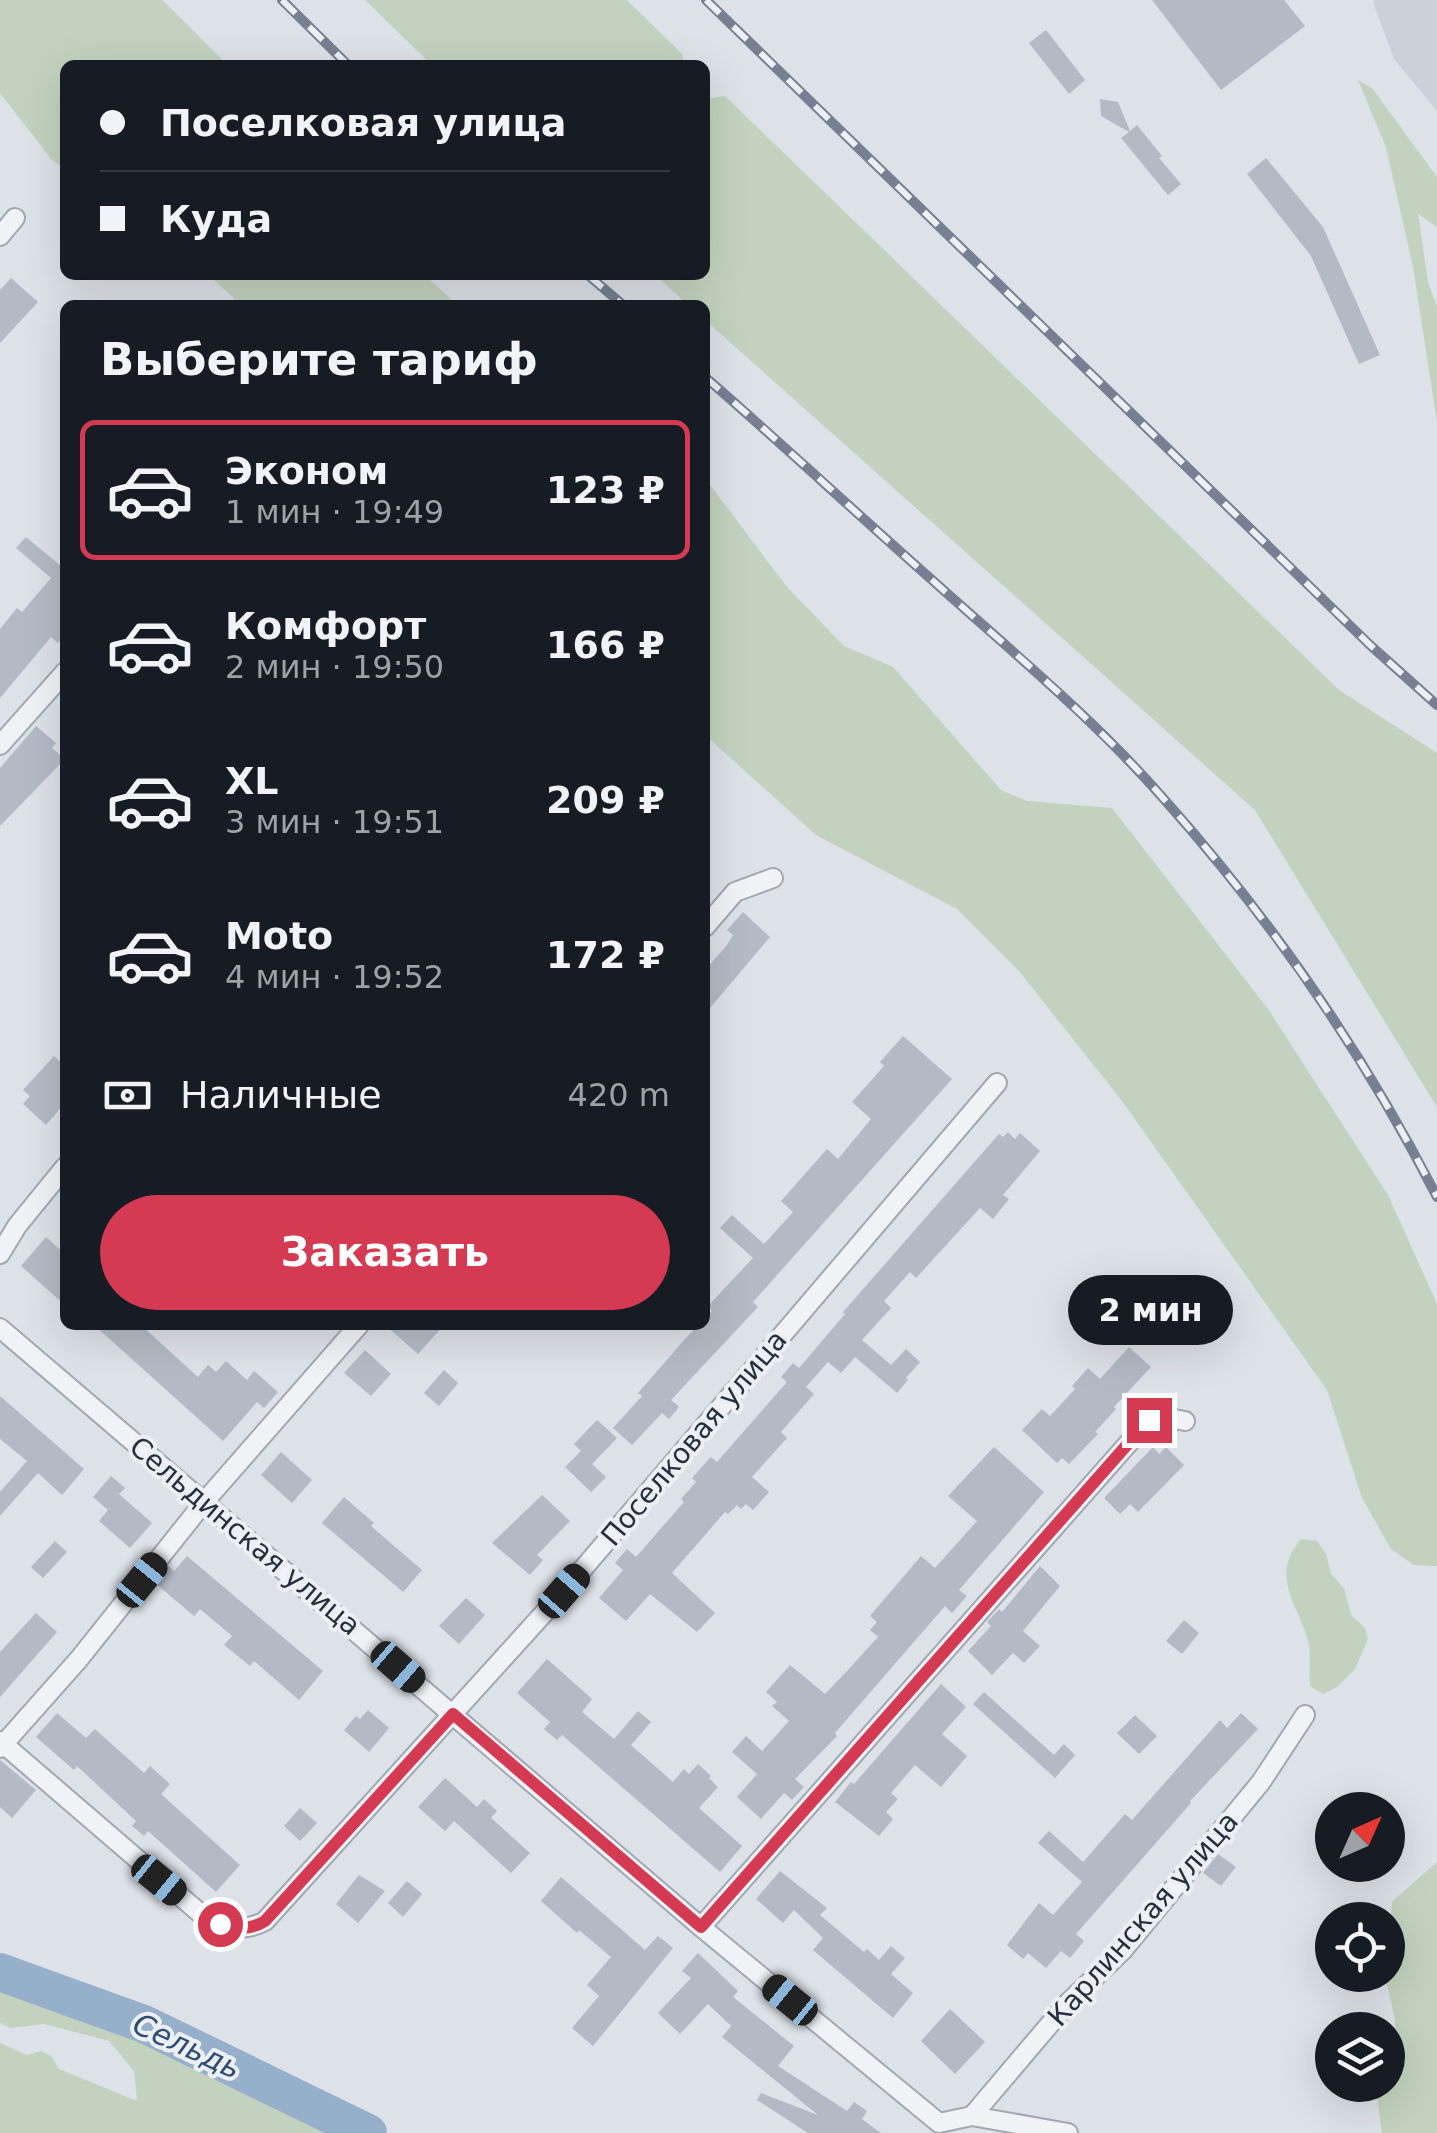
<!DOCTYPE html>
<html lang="ru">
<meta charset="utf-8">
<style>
:root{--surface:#171b24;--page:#242831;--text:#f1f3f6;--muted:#9ea1a6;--line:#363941;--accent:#d43a51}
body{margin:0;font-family:"DejaVu Sans",sans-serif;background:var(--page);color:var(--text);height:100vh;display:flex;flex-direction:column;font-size:38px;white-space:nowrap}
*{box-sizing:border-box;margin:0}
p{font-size:32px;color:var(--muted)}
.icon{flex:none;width:55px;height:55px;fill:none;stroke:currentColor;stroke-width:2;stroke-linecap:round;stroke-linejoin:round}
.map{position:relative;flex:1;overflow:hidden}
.sheet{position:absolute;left:60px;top:300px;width:650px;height:1030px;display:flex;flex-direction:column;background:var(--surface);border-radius:15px;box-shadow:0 10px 40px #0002}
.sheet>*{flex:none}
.top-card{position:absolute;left:60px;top:60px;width:650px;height:220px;border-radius:15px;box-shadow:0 10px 40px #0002;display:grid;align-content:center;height:220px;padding:0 40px;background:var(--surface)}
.needle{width:65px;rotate:45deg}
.controls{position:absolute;left:1315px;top:1792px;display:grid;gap:20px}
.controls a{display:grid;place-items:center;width:90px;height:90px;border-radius:50%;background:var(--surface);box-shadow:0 10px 40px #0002;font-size:50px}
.end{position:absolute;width:45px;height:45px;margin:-22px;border:12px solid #d43a51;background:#fff;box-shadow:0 0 0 5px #fff}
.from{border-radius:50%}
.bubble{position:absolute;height:70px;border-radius:35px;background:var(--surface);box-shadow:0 10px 40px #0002;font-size:32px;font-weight:600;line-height:70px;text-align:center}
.car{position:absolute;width:30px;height:60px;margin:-30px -15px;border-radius:12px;box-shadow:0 0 8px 2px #0007;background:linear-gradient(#222 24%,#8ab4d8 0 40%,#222 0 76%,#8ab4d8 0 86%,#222 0)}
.top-card b{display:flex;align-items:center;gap:35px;height:95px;font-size:38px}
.top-card b+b{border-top:2px solid var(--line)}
.top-card i{width:25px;height:25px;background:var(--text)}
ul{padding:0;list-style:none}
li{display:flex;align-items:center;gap:30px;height:140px;margin:0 20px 15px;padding:0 20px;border:5px solid transparent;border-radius:15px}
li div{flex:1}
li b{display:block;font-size:38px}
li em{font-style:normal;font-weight:600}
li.selected{border-color:var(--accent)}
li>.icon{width:90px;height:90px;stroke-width:1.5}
h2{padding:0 40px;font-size:45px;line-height:120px}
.pay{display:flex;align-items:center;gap:25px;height:110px;padding:0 40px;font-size:38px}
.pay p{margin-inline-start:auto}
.action{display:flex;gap:20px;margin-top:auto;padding:20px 40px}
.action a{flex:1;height:115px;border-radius:60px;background:var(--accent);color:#fff;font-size:40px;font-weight:600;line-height:115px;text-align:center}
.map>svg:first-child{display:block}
</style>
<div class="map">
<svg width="1437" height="2133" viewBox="0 0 1437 2133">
<rect width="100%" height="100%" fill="#dde1e8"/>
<polygon fill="#cbd0da" points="1375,0 1437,0 1437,111 1394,59 1373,2"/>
<g fill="#c3d2be">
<polygon points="0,0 162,0 228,65 65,65 65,169 52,160 0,93"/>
<polygon points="365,0 627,0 682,54 684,65 432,65"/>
<polygon points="1358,80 1372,88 1437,177 1437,227 1418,214 1428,282 1437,307 1437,422 1413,267 1386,147"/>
<polygon points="725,96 1339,690 1437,753 1437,1107 1255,810 705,320 705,305 688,305 655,275 705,275 705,99"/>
<polygon points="209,275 425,275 457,305 241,305"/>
<polygon points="705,478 787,587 844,646 893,667 1001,790 1027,801 1112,808 1268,1009 1388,1195 1437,1304 1437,1566 1414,1565 1391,1549 1362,1498 1327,1390 1122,1101 1019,971 957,909 816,835 705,735"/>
<path d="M1301 1539 1317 1541 1326 1554 1331 1574 1344 1588 1351 1615 1365 1628 1368 1639 1355 1669 1337 1687 1323 1694 1310 1686C1309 1673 1311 1657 1309 1645 1300 1605 1268 1578 1301 1539Z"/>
<polygon points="1437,1862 1437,2133 1382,2133 1377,2096 1388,2085 1395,2067 1395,2020 1385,1975 1392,1902"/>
<polygon points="0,1972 144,2024 368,2133 0,2133 0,2043 27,2055 41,2051 51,2056 59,2069 137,2101 134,2071 109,2041 44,2024 10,2028 0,2023"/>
</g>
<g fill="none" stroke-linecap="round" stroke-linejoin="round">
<polyline stroke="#96afca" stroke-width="38" points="0,1972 144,2024 368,2133"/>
</g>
<g fill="#b4bac5">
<polygon points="1152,0 1284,0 1305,26 1221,90"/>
<polygon points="1046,30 1085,80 1069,94 1029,43"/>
<polygon points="1100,99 1118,102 1130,131 1137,125 1162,156 1159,158 1181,184 1168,195 1121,138 1129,132 1101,116"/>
<polygon points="1266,158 1323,227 1380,355 1359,364 1311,256 1247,174"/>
<polygon points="11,278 38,302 0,343 0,290"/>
<polygon points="26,537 61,566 65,561 65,634 58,643 51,637 0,698 0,629 17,608 22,612 51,578 16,548"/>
<polygon points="36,726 56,743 52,748 65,759 0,826 0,768"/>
<polygon points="743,912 770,937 705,1014 705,970 727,945 733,935 727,930"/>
<polygon points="903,1036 952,1079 753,1302 758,1307 671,1400 679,1407 669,1419 662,1413 632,1445 613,1428 642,1396 638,1393 685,1339 698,1325 705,1325 705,1318 712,1311 707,1307 753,1258 720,1228 732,1215 764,1244 793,1212 781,1201 827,1149 838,1159 871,1119 852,1102 884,1066 880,1062"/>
<polygon points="54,1056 65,1066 65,1103 46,1125 23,1104 30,1096 23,1090"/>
<polygon points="1008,1132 1015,1139 1020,1133 1040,1151 1003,1195 1009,1199 993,1219 980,1208 916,1278 910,1272 884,1301 891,1308 862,1340 891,1365 906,1349 920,1362 906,1378 908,1380 897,1393 855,1357 841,1373 828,1362 806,1387 814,1394 781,1432 787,1438 752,1477 769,1492 753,1510 746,1504 741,1509 737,1505 728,1514 725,1512 672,1573 715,1613 697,1632 650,1594 626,1621 599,1598 623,1570 615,1563 627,1549 636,1557 684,1502 681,1499 696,1482 692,1478 711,1457 717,1462 787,1382 781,1377 793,1363 799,1368 845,1314 843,1312 999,1134 1003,1137"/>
<polygon points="46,1237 65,1254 65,1305 21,1266"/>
<polygon points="94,1325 141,1325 198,1377 208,1365 216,1372 226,1361 247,1380 254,1371 278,1392 264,1408 257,1402 223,1441"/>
<polygon points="385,1325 444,1325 418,1354"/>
<polygon points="1129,1347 1151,1367 1114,1407 1116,1409 1095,1432 1098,1434 1069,1464 1062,1458 1057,1463 1022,1430 1042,1409 1050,1416 1075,1389 1072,1386 1088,1368 1100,1379"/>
<polygon points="365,1350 391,1374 371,1396 344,1373"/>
<polygon points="444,1370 458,1383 439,1406 424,1393"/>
<polygon points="0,1396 84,1469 62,1495 38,1473 0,1516 0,1492 27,1461 0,1439"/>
<polygon points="597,1420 617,1438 592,1464 606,1477 591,1492 565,1467 581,1451 574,1444"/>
<polygon points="994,1447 1044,1492 959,1590 967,1596 952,1613 945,1606 835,1733 837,1736 795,1779 804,1787 792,1800 784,1793 761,1819 737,1797 757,1774 732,1752 746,1736 762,1751 789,1721 772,1706 777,1702 766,1692 790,1665 825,1694 848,1670 878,1637 870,1630 877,1622 870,1616 921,1556 935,1568 977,1521 948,1496"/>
<polygon points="1153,1447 1159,1454 1166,1447 1184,1465 1138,1512 1130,1504 1120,1514 1104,1498"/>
<polygon points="281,1452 312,1480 292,1503 261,1475"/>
<polygon points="111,1476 125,1488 119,1494 152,1523 130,1548 99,1521 108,1510 93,1497"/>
<polygon points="542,1495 570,1521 537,1555 543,1560 530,1575 492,1543"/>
<polygon points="344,1497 374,1523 371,1526 422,1570 403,1592 322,1523"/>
<polygon points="55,1541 67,1552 43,1578 31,1567"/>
<polygon points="187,1556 323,1671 299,1700 254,1661 250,1666 224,1645 232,1636 200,1609 194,1616 155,1583 169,1566 174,1571"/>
<polygon points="1040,1566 1060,1586 1023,1631 1040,1646 1024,1663 1013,1653 992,1675 968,1651 991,1626 987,1622 999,1609 1002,1612"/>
<polygon points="466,1598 485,1615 459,1644 439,1626"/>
<polygon points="36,1613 57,1632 0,1697 0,1652"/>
<polygon points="1184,1620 1199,1633 1182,1654 1166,1641"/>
<polygon points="547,1659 592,1699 582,1712 614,1739 638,1711 651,1722 631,1745 673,1782 684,1769 689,1774 698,1764 711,1776 709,1778 718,1787 699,1808 742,1846 720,1872 562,1735 557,1740 544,1729 550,1722 517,1693"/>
<polygon points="941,1684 966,1707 942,1734 967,1756 941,1787 915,1765 891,1793 898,1799 886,1812 893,1819 879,1836 835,1802 851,1782 854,1784"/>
<polygon points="984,1692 1054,1755 1064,1744 1075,1755 1055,1778 973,1704"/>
<polygon points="368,1710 389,1728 369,1752 344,1730 356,1716 360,1719"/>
<polygon points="57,1713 86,1738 95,1729 144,1773 150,1766 170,1784 161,1794 240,1865 216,1892 148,1831 144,1836 132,1826 136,1821 77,1766 74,1770 36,1737"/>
<polygon points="1241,1713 1258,1729 1190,1801 1191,1803 1076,1934 1084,1941 1070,1958 1061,1951 1046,1968 1028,1953 1023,1959 1007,1945 1039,1903 1053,1915 1082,1882 1038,1843 1049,1831 1083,1862 1125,1814 1132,1820 1220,1720 1227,1728"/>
<polygon points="1135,1715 1157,1736 1139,1754 1117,1733"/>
<polygon points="0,1760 36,1790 12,1818 0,1807"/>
<polygon points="445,1778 477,1807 484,1799 497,1811 491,1818 530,1853 511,1873 454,1821 445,1831 418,1807"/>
<polygon points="300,1808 317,1823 300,1841 284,1826"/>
<polygon points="1218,1854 1236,1867 1221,1886 1203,1873"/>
<polygon points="780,1871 827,1908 820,1915 864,1952 867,1949 879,1960 891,1946 905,1958 891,1974 913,1993 893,2018 813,1950 823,1938 794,1910 783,1923 756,1899"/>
<polygon points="359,1875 385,1891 358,1923 336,1904"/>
<polygon points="561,1877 645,1950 658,1936 673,1948 593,2046 572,2028 599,1996 587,1985 611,1957 579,1930 577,1933 541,1901"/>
<polygon points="407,1881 422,1894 403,1917 388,1903"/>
<polygon points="698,1953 738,1991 733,1997 794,2046 778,2066 847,2111 854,2102 867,2111 862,2119 881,2133 808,2133 757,2100 761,2093 818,2115 722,2037 731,2026 708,2004 680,2034 658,2013 691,1978 682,1971"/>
<polygon points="950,2009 985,2042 955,2074 921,2041"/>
</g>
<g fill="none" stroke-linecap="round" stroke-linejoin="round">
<defs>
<g id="street">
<polyline points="0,236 15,218"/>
<polyline points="0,745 65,672"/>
<polyline points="705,927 735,892 773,878"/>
<polyline points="0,1254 17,1226 65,1167"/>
<polyline points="0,1328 701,1927 939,2123 972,2116 1068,2133"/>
<path d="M0 1741 201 1914C222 1925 242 1934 265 1921L564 1591 997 1083"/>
<polyline points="0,1748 79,1659 205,1501 359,1325"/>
<polyline points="701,1927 1149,1420 1158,1416 1185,1421"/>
<polyline points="972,2116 1067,2004 1123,1950 1261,1782 1305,1715"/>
</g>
</defs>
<use href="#street" stroke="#a2a8b2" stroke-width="22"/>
<use href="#street" stroke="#f0f2f6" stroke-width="18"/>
<defs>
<g id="rail">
<polyline points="282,0 348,65"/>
<polyline points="706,0 1370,645 1437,705"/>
<polyline points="588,275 623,305"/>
<path d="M705 377C781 443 855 512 931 579 1010 650 1093 718 1163 798 1270 918 1364 1054 1437 1197"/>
</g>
</defs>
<use href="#rail" stroke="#768092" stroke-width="10"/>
<use href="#rail" stroke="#ecf0f5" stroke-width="6" stroke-dasharray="19" stroke-linecap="butt"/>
</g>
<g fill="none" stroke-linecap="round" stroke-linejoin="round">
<path stroke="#d43a51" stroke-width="12" d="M220 1924C237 1928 249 1931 265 1921L453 1714 701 1927 1149 1420"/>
</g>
<g text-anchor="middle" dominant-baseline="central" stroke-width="8" stroke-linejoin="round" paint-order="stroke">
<g font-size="28" fill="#262f3f" stroke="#ecf0f5">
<text transform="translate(694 1438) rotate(-50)">Поселковая улица</text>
<text transform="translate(245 1536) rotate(40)">Сельдинская улица</text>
<text transform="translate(1143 1919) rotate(-49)">Карлинская улица</text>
</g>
<g font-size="30" font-style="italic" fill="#2e4d74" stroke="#ecf0f5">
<text transform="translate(187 2046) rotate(25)">Сельдь</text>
</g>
</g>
</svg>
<div class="controls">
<a><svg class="needle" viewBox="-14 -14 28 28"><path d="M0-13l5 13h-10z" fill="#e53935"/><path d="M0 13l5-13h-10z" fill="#9ea1a6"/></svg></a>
<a><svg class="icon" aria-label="locate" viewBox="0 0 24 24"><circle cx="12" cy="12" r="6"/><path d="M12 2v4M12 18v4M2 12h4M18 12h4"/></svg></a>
<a><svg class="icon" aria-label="layers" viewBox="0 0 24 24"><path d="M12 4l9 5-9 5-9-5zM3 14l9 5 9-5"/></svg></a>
</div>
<i class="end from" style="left:220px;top:1924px"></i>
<i class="end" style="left:1149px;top:1420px"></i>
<div class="bubble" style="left:1068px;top:1275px;width:165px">2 мин</div>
<i class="car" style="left:142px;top:1580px;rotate:39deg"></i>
<i class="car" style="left:564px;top:1591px;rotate:41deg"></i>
<i class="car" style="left:398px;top:1667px;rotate:131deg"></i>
<i class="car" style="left:159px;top:1880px;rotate:129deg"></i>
<i class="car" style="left:790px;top:2000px;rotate:309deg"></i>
<div class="top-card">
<b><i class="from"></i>Поселковая улица</b>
<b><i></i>Куда</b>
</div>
<section class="sheet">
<h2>Выберите тариф</h2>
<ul>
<li class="selected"><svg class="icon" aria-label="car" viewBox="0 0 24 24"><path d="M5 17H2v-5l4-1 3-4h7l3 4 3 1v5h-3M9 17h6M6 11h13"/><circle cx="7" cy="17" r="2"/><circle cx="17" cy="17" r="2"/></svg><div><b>Эконом</b><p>1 мин · 19:49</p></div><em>123 ₽</em></li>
<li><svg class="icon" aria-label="car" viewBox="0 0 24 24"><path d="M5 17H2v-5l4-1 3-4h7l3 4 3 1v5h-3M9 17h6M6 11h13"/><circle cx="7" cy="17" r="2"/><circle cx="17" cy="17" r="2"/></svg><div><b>Комфорт</b><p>2 мин · 19:50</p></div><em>166 ₽</em></li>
<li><svg class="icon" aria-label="car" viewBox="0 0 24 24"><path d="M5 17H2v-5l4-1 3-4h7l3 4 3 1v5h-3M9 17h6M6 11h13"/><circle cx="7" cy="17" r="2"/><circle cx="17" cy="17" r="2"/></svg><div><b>XL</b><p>3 мин · 19:51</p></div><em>209 ₽</em></li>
<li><svg class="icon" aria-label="car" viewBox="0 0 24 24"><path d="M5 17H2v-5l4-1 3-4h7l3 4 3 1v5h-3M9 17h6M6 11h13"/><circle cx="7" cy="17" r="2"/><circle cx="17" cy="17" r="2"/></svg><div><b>Moto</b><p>4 мин · 19:52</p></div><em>172 ₽</em></li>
</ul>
<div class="pay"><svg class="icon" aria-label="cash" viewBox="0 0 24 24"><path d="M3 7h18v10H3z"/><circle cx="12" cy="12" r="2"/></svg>Наличные<p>420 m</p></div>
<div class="action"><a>Заказать</a></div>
</section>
</div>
